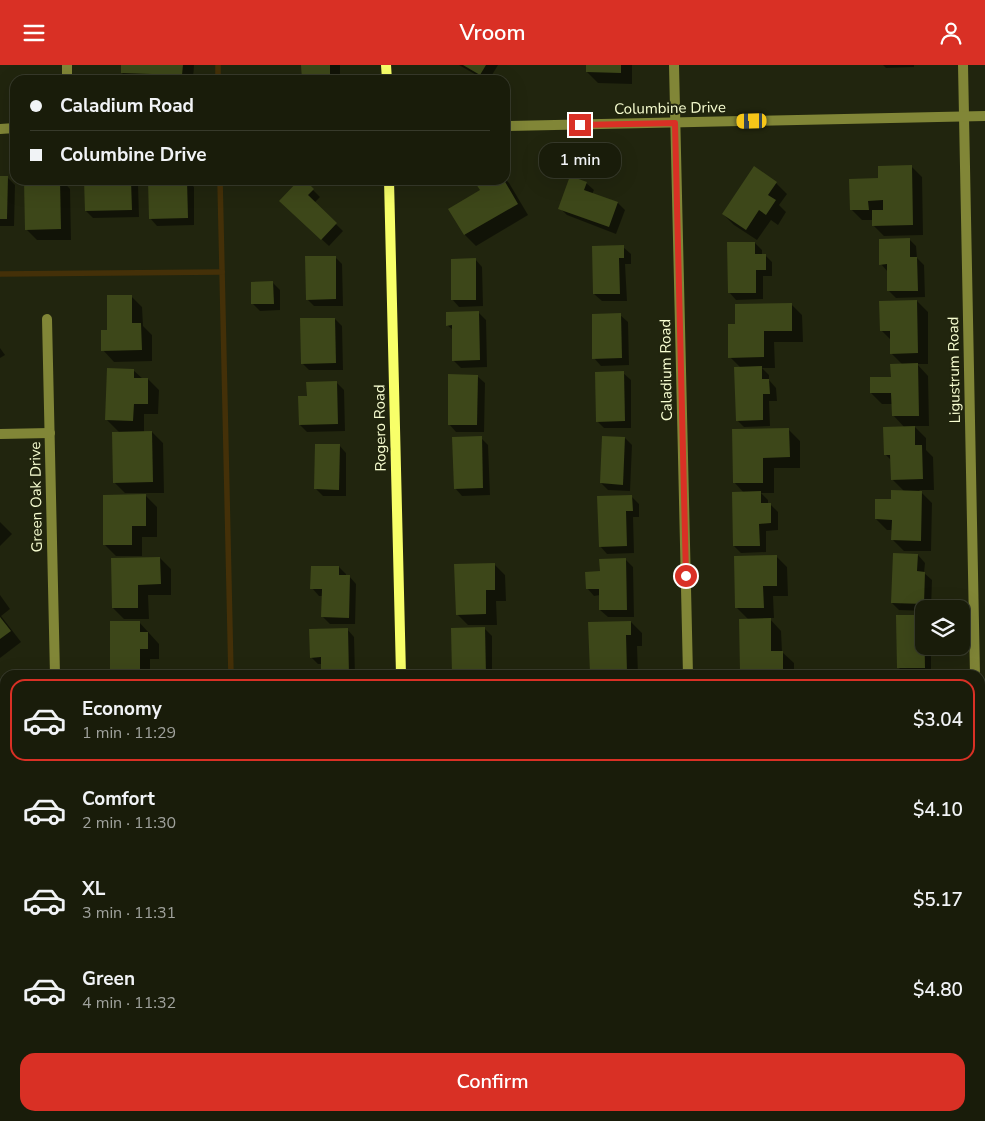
<!DOCTYPE html>
<meta charset="utf-8">
<style>
:root{--surface:#191c0a;--page:#262918;--text:#f1f3f6;--muted:#9fa19c;--line:#373a2b;--accent:#d93025}
body{margin:0;font-family:"Nunito Sans",sans-serif;background:var(--page);color:var(--text);height:100vh;display:flex;flex-direction:column;font-size:19px;white-space:nowrap}
*{box-sizing:border-box;margin:0}
p{font-size:16px;color:var(--muted)}
.icon{flex:none;width:28px;height:28px;fill:none;stroke:currentColor;stroke-width:2;stroke-linecap:round;stroke-linejoin:round}
.map{position:relative;flex:1;overflow:hidden}
.side{position:absolute;left:0px;top:605px;width:985px;height:451px;display:flex;flex-direction:column;background:var(--surface);border-radius:15px 15px 0 0;box-shadow:0 5px 20px #0002,0 0 0 1px var(--line)}
.side>*{flex:none}
.banner{position:absolute;left:10px;top:10px;width:500px;height:110px;border-radius:15px;box-shadow:0 5px 20px #0002,0 0 0 1px var(--line);display:grid;align-content:center;height:110px;padding:0 20px;background:var(--surface)}
.tools{position:absolute;left:915px;top:535px;display:grid;gap:10px}
.tools a{display:grid;place-items:center;width:55px;height:55px;border-radius:10px;background:var(--surface);box-shadow:0 5px 20px #0002,0 0 0 1px var(--line);font-size:25px}
.end{position:absolute;width:22px;height:22px;margin:-11px;border:6px solid #d93025;background:#fff;box-shadow:0 0 0 2px #fff}
.from{border-radius:50%}
.bubble{position:absolute;height:35px;border-radius:15px;background:var(--surface);box-shadow:0 5px 20px #0002,0 0 0 1px var(--line);font-size:16px;font-weight:600;line-height:35px;text-align:center}
.car{position:absolute;width:15px;height:30px;margin:-15px -8px;border-radius:6px;box-shadow:0 0 4px 1px #0007;background:linear-gradient(#f5c518 24%,#345 0 40%,#f5c518 0 76%,#345 0 86%,#f5c518 0)}
.banner b{display:flex;align-items:center;gap:18px;height:48px;font-size:19px}
.banner b+b{border-top:1px solid var(--line)}
.banner i{width:12px;height:12px;background:var(--text)}
ul{padding:9px 0 0;list-style:none}
li{display:flex;align-items:center;gap:15px;height:82px;margin:0 10px 8px;padding:0 10px;border:2px solid transparent;border-radius:15px}
li div{flex:1}
li b{display:block;font-size:19px}
li em{font-style:normal;font-weight:600}
li.current{border-color:var(--accent)}
li>.icon{width:45px;height:45px;stroke-width:1.5}
.button{display:flex;gap:10px;margin-top:auto;padding:10px 20px}
.button a{flex:1;height:58px;border-radius:15px;background:var(--accent);color:#fff;font-size:20px;font-weight:600;line-height:58px;text-align:center}
header{display:flex;justify-content:space-between;align-items:center;height:65px;padding:0 20px;background:var(--accent);color:#fff;font-size:22px;font-weight:600}
.map>svg:first-child{display:block}
</style>
<header><svg class="icon" aria-label="menu" viewBox="0 0 24 24"><path d="M4 6h16M4 12h16M4 18h16"/></svg>Vroom<svg class="icon" aria-label="person" viewBox="0 0 24 24"><circle cx="12" cy="8" r="4"/><path d="M4 21q1-7 8-7t8 7"/></svg></header>
<div class="map">
<svg width="985" height="1056" viewBox="0 0 985 1056">
<rect width="100%" height="100%" fill="#21250e"/>
<g fill="#0007">
<polygon points="122,0 194,0 193,15 129,15 122,8"/>
<polygon points="302,0 340,0 340,15 303,15"/>
<polygon points="459,0 498,0 489,15 485,15"/>
<polygon points="588,0 632,0 632,19 598,18 587,7"/>
<polygon points="883,0 914,0 914,2 886,3"/>
<polygon points="911,101 922,112 923,170 884,171 873,160 873,155 862,155 851,144 879,115"/>
<polygon points="0,112 7,112 15,120 14,161 0,161"/>
<polygon points="505,114 509,118 528,150 476,181 465,170 450,144 481,126 485,115"/>
<polygon points="25,115 62,115 70,124 71,175 37,175 26,164"/>
<polygon points="85,115 134,115 138,119 139,152 93,153 86,146"/>
<polygon points="187,115 194,122 194,160 157,161 150,153"/>
<polygon points="301,115 303,115 320,132 314,138 343,166 329,181 288,143"/>
<polygon points="586,118 594,125 592,129 618,138 625,145 616,169 567,150 560,143"/>
<polygon points="776,118 787,129 779,140 786,147 778,160 771,155 757,175 734,160 723,149"/>
<polygon points="909,174 916,181 917,193 924,200 925,232 896,233 889,226 888,207 881,199"/>
<polygon points="755,178 762,185 762,190 765,190 772,197 772,211 763,211 763,234 736,235 729,227"/>
<polygon points="623,182 631,189 631,199 625,199 627,236 602,236 594,229"/>
<polygon points="335,192 342,199 343,241 314,241 307,234"/>
<polygon points="475,194 482,202 483,241 459,242 452,234"/>
<polygon points="273,218 280,225 280,245 260,246 253,239"/>
<polygon points="131,231 142,242 143,261 152,270 152,296 114,297 103,285 109,266"/>
<polygon points="917,236 928,247 928,299 917,299 928,311 929,361 914,361 926,373 926,385 933,392 934,425 919,425 932,438 931,486 904,486 893,475 893,465 887,465 876,454 892,436 905,427 892,414 892,396 885,389 905,363 893,350 893,339 882,339 871,328 892,313 903,300 891,288 891,275 881,265"/>
<polygon points="791,239 802,250 803,277 774,277 775,303 762,303 769,310 769,315 776,323 777,336 769,336 770,361 744,362 737,355 741,303 730,292 737,260"/>
<polygon points="479,248 486,255 487,302 461,303 453,295 453,265 447,260"/>
<polygon points="620,250 628,257 629,300 601,301 594,293"/>
<polygon points="335,254 342,261 343,305 309,305 302,298"/>
<polygon points="0,283 5,290 0,293"/>
<polygon points="133,305 143,314 148,314 159,325 158,349 144,349 144,367 152,367 163,378 164,428 125,428 114,417 120,368 107,355"/>
<polygon points="623,308 631,315 631,363 604,363 597,356"/>
<polygon points="477,311 485,318 484,367 456,367 449,359"/>
<polygon points="336,317 344,325 345,366 307,367 300,360"/>
<polygon points="789,365 800,376 800,403 774,403 774,428 761,428 768,435 768,439 770,439 778,447 778,465 766,466 766,487 741,488 734,481 744,428 734,417"/>
<polygon points="481,373 488,380 490,430 462,431 455,423"/>
<polygon points="625,373 632,380 630,426 608,425 601,418"/>
<polygon points="339,380 346,388 346,431 323,431 316,424"/>
<polygon points="146,431 157,442 157,472 142,472 142,491 116,491 105,480"/>
<polygon points="632,432 639,439 639,452 633,452 634,488 607,489 600,481"/>
<polygon points="0,457 12,469 0,481"/>
<polygon points="918,490 925,498 924,508 932,515 931,544 924,544 924,546 899,545 892,538"/>
<polygon points="776,491 787,502 788,531 773,531 774,553 769,553 781,566 782,587 794,598 794,610 746,610 742,606 749,555 737,543"/>
<polygon points="160,493 171,504 171,530 148,530 149,554 124,554 113,543"/>
<polygon points="626,495 633,502 634,552 608,552 600,545 600,530 594,531 587,523 601,507"/>
<polygon points="494,499 505,510 506,536 496,536 497,560 468,560 457,549"/>
<polygon points="339,502 346,509 346,511 349,511 356,519 355,559 330,559 323,552 323,531 319,531 312,523"/>
<polygon points="0,530 10,544 1,551 21,577 0,593"/>
<polygon points="139,557 159,579 159,594 150,594 150,610 112,610"/>
<polygon points="631,557 642,568 642,581 637,581 638,610 593,610 591,608"/>
<polygon points="484,563 492,571 492,610 453,610"/>
<polygon points="347,564 354,572 355,610 322,610 322,599 318,599 311,592"/>
<polygon points="924,581 931,581 931,609 905,610 898,602"/>
<polygon points="0,825 5,830 5,864 0,870"/>
<polygon points="0,876 5,880 5,897 4,898 0,895"/>
<polygon points="0,1003 5,1008 6,1051 4,1053 0,1050"/>
<rect x="119" y="1051" width="35" height="5"/>
<polygon points="315,1051 361,1051 362,1056 320,1056"/>
<rect x="904" y="1051" width="38" height="5"/>
</g>
<g fill="none" stroke-linecap="round" stroke-linejoin="round">
<g stroke="#443008" stroke-width="5.5">
<polyline points="218,0 218,15"/>
<polyline points="220,115 231,610"/>
<polyline points="0,209 222,207"/>
<polyline points="240,1051 240,1056"/>
</g>
</g>
<g fill="#3d4719">
<polygon points="121,0 183,0 182,10 121,8"/>
<polygon points="301,0 330,0 330,15 302,15"/>
<polygon points="463,0 486,0 480,10"/>
<polygon points="586,0 621,0 621,8 586,7"/>
<polygon points="912,100 913,160 872,161 872,145 883,145 883,135 868,136 869,145 850,145 849,114 878,113 878,101"/>
<polygon points="754,101 777,117 768,130 776,135 766,150 759,145 746,165 722,149"/>
<polygon points="0,111 8,111 7,154 0,154"/>
<polygon points="570,111 587,117 584,125 618,137 609,162 558,144"/>
<polygon points="24,115 60,115 61,164 25,165"/>
<polygon points="84,115 131,115 132,145 85,146"/>
<polygon points="148,115 187,115 188,153 149,154"/>
<polygon points="299,115 305,115 314,124 308,130 337,158 321,175 279,136"/>
<polygon points="483,115 504,115 518,139 464,170 448,144 480,125 476,119"/>
<polygon points="910,173 910,192 917,192 918,226 887,226 887,199 879,200 879,174"/>
<polygon points="727,177 755,177 755,189 766,189 766,205 756,205 756,228 728,228"/>
<polygon points="624,180 624,193 619,193 620,229 593,229 592,181"/>
<polygon points="305,191 336,191 336,234 306,235"/>
<polygon points="476,193 476,235 451,235 451,194"/>
<polygon points="273,216 274,239 251,239 251,217"/>
<polygon points="107,230 132,230 132,258 141,258 142,285 101,286 101,265 107,265"/>
<polygon points="917,235 918,288 890,289 890,266 880,266 879,236"/>
<polygon points="792,238 792,266 764,266 764,292 728,293 728,259 735,259 735,239"/>
<polygon points="479,246 480,295 452,296 452,260 446,261 446,247"/>
<polygon points="621,248 622,293 592,294 592,249"/>
<polygon points="300,253 335,253 336,298 301,299"/>
<polygon points="918,298 919,351 892,351 891,328 870,328 870,312 891,312 890,299"/>
<polygon points="762,301 762,314 769,314 770,329 763,329 763,355 736,356 734,302"/>
<polygon points="107,303 134,304 134,313 148,313 148,339 134,339 133,356 105,355"/>
<polygon points="624,306 625,356 596,357 595,307"/>
<polygon points="448,309 478,310 477,360 448,360"/>
<polygon points="337,316 338,359 299,360 298,331 307,331 306,317"/>
<polygon points="915,361 915,380 922,380 923,414 891,415 890,390 884,390 883,362"/>
<polygon points="789,363 790,392 763,393 763,418 733,418 732,364"/>
<polygon points="152,366 153,417 113,418 112,367"/>
<polygon points="482,371 483,423 454,424 452,372"/>
<polygon points="602,371 625,372 623,420 600,418"/>
<polygon points="315,379 340,379 339,425 314,424"/>
<polygon points="891,425 922,426 921,476 891,475 892,455 875,454 875,434 891,434"/>
<polygon points="761,426 761,438 771,438 771,458 759,459 760,481 733,481 732,427"/>
<polygon points="146,429 146,461 132,461 132,480 103,480 103,430"/>
<polygon points="632,430 633,446 626,446 627,481 599,482 597,431"/>
<polygon points="893,488 918,489 917,506 925,507 924,539 891,538"/>
<polygon points="777,490 777,521 763,521 764,543 735,543 734,491"/>
<polygon points="160,492 161,519 138,520 138,543 112,543 111,493"/>
<polygon points="626,493 627,545 599,545 599,524 586,524 585,507 600,506 599,494"/>
<polygon points="495,498 495,525 486,525 486,549 456,550 454,499"/>
<polygon points="311,501 339,501 339,510 350,510 349,553 321,552 322,524 310,524"/>
<polygon points="896,550 924,550 925,603 897,603"/>
<polygon points="0,552 11,566 0,574"/>
<polygon points="771,553 771,586 783,586 783,605 740,606 739,554"/>
<polygon points="110,556 140,556 140,567 148,567 148,584 140,584 140,610 110,610"/>
<polygon points="631,556 631,570 626,570 627,607 590,608 588,557"/>
<polygon points="485,562 486,610 452,610 451,563"/>
<polygon points="348,563 349,610 321,610 321,592 310,593 309,564"/>
<polygon points="0,721 5,725 5,763 0,759"/>
<polygon points="0,823 5,828 5,841 0,847"/>
<polygon points="0,1002 5,1006 5,1028 0,1034"/>
<polygon points="118,1051 147,1051 148,1056 118,1056"/>
<rect x="324" y="1051" width="27" height="5"/>
<rect x="903" y="1051" width="29" height="5"/>
</g>
<g fill="none" stroke-linecap="round" stroke-linejoin="round">
<g stroke="#818637" stroke-width="10">
<polyline points="67,0 67,15"/>
<polyline points="674,0 688,610"/>
<polyline points="963,0 975,610"/>
<polyline points="505,61 985,51"/>
<polyline points="0,64 15,63"/>
<polyline points="47,254 55,610"/>
<polyline points="0,369 50,368"/>
<polyline points="0,646 5,646"/>
<polyline points="980,866 984,1056"/>
<polyline points="0,925 5,925"/>
<polyline points="65,1051 65,1056"/>
</g>
<g stroke="#f8ff69" stroke-width="10">
<polyline points="386,0 387,15"/>
<polyline points="389,115 401,610"/>
<polyline points="411,1051 411,1056"/>
</g>
</g>
<g fill="none" stroke-linecap="round" stroke-linejoin="round">
<polyline stroke="#d93025" stroke-width="6" points="580,60 675,58 686,511"/>
</g>
<g text-anchor="middle" dominant-baseline="central" stroke-width="4" stroke-linejoin="round" paint-order="stroke">
<g font-size="15" fill="#f9ffd2" stroke="#21250e">
<text transform="translate(670 43) rotate(-1)">Columbine Drive</text>
<text transform="translate(666 305) rotate(-91)">Caladium Road</text>
<text transform="translate(954 305) rotate(-91)">Ligustrum Road</text>
<text transform="translate(380 363) rotate(-91)">Rogero Road</text>
<text transform="translate(36 432) rotate(-91)">Green Oak Drive</text>
</g>
</g>
</svg>
<div class="tools">
<a><svg class="icon" aria-label="layers" viewBox="0 0 24 24"><path d="M12 4l9 5-9 5-9-5zM3 14l9 5 9-5"/></svg></a>
</div>
<i class="end from" style="left:686px;top:511px"></i>
<i class="end" style="left:580px;top:60px"></i>
<div class="bubble" style="left:539px;top:78px;width:82px">1 min</div>
<i class="car" style="left:752px;top:56px;rotate:269deg"></i>
<div class="banner">
<b><i class="from"></i>Caladium Road</b>
<b><i></i>Columbine Drive</b>
</div>
<section class="side">
<ul>
<li class="current"><svg class="icon" aria-label="car" viewBox="0 0 24 24"><path d="M5 17H2v-5l4-1 3-4h7l3 4 3 1v5h-3M9 17h6M6 11h13"/><circle cx="7" cy="17" r="2"/><circle cx="17" cy="17" r="2"/></svg><div><b>Economy</b><p>1 min · 11:29</p></div><em>$3.04</em></li>
<li><svg class="icon" aria-label="car" viewBox="0 0 24 24"><path d="M5 17H2v-5l4-1 3-4h7l3 4 3 1v5h-3M9 17h6M6 11h13"/><circle cx="7" cy="17" r="2"/><circle cx="17" cy="17" r="2"/></svg><div><b>Comfort</b><p>2 min · 11:30</p></div><em>$4.10</em></li>
<li><svg class="icon" aria-label="car" viewBox="0 0 24 24"><path d="M5 17H2v-5l4-1 3-4h7l3 4 3 1v5h-3M9 17h6M6 11h13"/><circle cx="7" cy="17" r="2"/><circle cx="17" cy="17" r="2"/></svg><div><b>XL</b><p>3 min · 11:31</p></div><em>$5.17</em></li>
<li><svg class="icon" aria-label="car" viewBox="0 0 24 24"><path d="M5 17H2v-5l4-1 3-4h7l3 4 3 1v5h-3M9 17h6M6 11h13"/><circle cx="7" cy="17" r="2"/><circle cx="17" cy="17" r="2"/></svg><div><b>Green</b><p>4 min · 11:32</p></div><em>$4.80</em></li>
</ul>
<div class="button"><a>Confirm</a></div>
</section>
</div>
